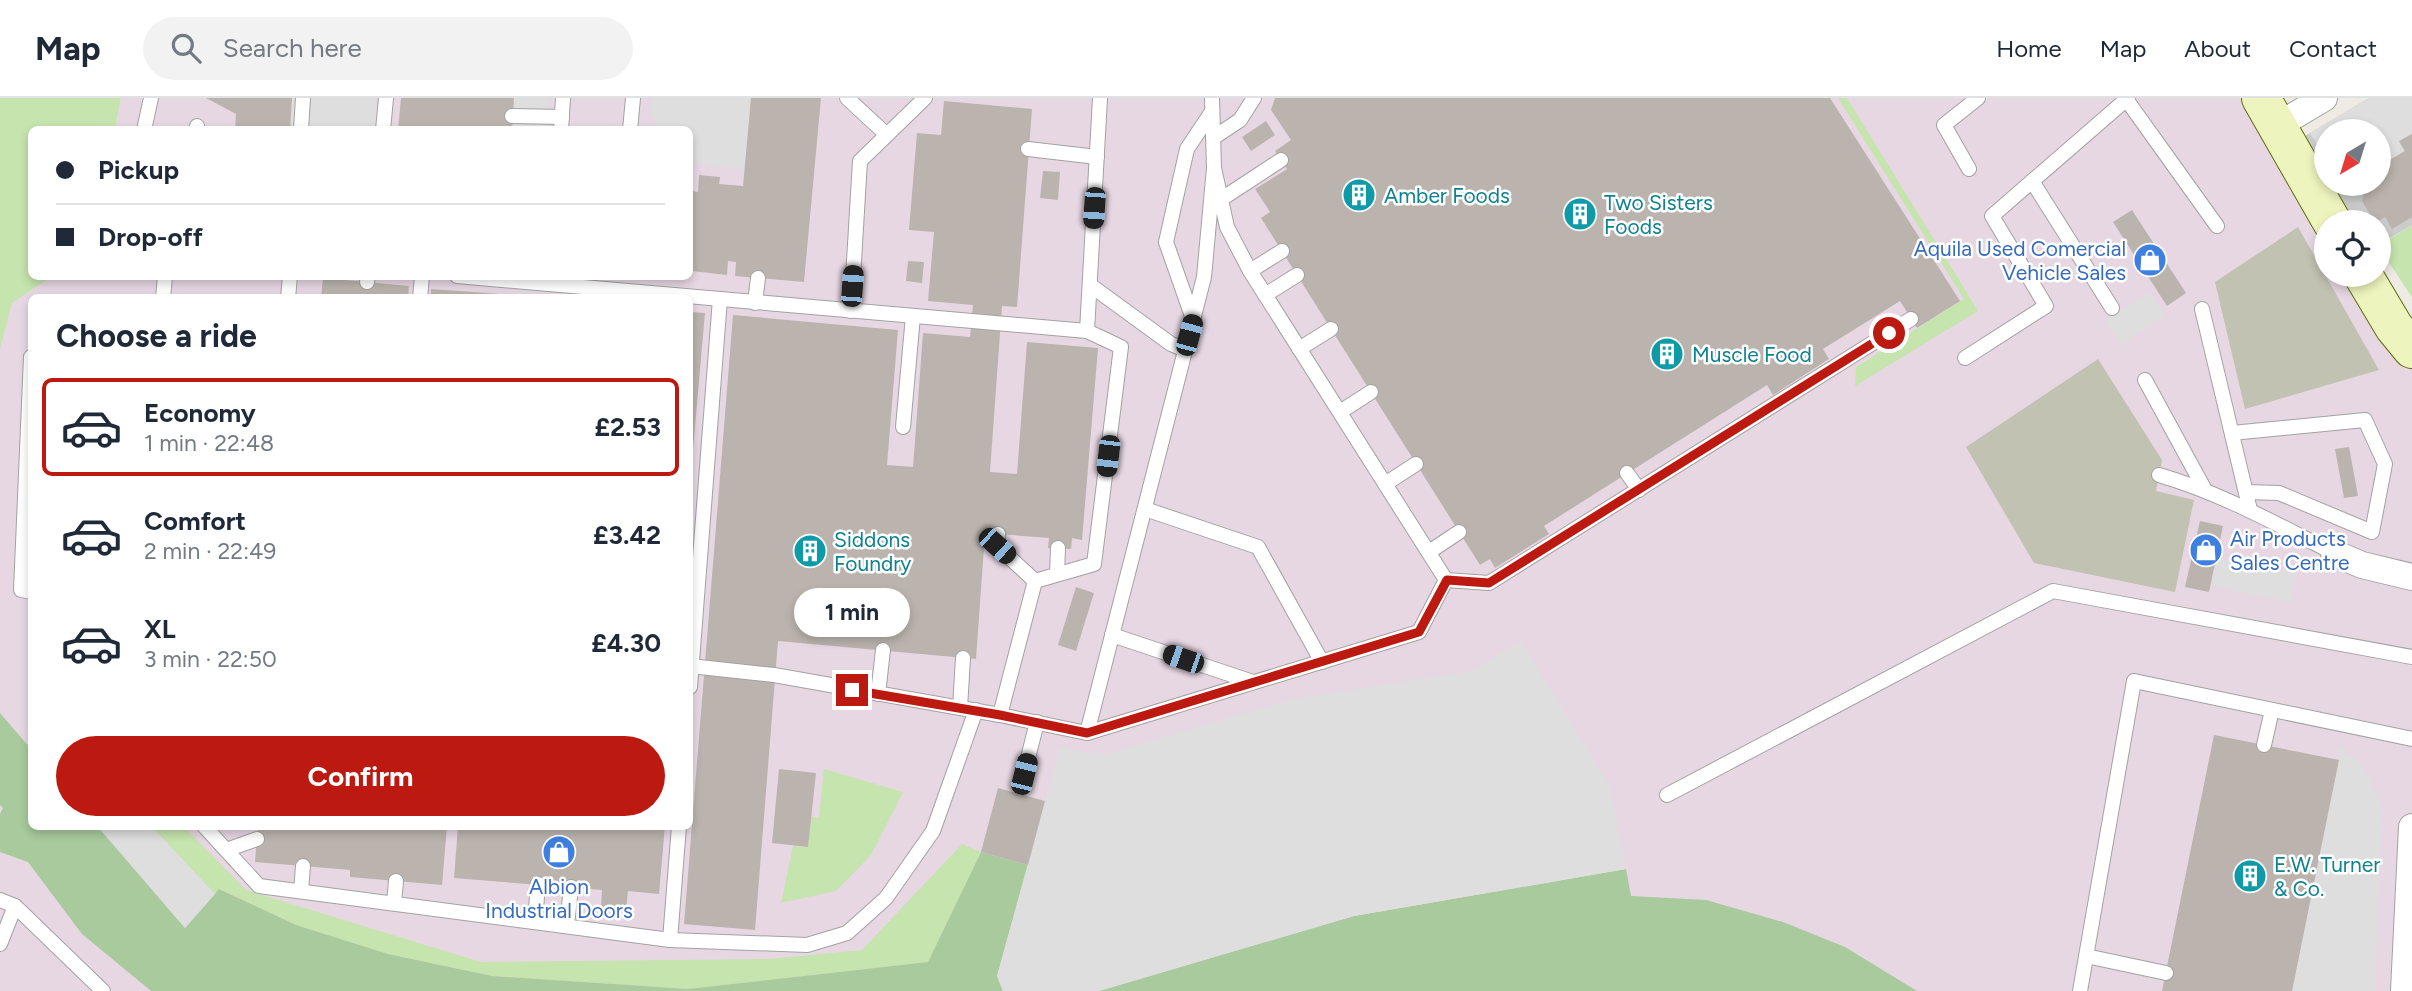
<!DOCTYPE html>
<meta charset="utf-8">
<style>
:root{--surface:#fff;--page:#f2f2f3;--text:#1f2937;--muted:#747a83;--line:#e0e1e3;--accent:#bc1910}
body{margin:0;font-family:Figtree,sans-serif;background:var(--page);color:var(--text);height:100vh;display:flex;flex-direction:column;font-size:26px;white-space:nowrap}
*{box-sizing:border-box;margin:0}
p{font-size:23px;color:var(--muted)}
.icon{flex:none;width:38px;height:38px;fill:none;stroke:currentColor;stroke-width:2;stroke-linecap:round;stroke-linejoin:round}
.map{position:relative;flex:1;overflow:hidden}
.panel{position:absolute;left:28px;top:196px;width:665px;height:536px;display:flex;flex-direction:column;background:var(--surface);border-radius:10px;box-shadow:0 4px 10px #0003}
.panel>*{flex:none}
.guide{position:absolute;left:28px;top:28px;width:665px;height:154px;border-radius:10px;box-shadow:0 4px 10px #0003;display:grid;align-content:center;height:154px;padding:0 28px;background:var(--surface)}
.needle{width:46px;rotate:218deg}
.tools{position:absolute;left:2314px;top:21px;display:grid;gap:14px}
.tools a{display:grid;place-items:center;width:77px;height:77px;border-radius:50%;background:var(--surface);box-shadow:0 4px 10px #0003;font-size:35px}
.end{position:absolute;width:32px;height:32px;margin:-16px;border:9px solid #bc1910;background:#fff;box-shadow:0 0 0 4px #fff}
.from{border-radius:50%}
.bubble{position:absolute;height:49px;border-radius:24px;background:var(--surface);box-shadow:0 4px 10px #0003;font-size:23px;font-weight:700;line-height:49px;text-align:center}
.car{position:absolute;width:21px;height:42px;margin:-21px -10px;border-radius:9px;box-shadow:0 0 5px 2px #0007;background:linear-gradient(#222 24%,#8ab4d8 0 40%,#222 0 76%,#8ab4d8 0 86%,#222 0)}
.guide b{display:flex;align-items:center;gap:24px;height:66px;font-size:26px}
.guide b+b{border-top:2px solid var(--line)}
.guide i{width:18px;height:18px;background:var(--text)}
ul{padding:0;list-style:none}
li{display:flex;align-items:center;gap:21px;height:98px;margin:0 14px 10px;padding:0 14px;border:4px solid transparent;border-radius:10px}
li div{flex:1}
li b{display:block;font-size:26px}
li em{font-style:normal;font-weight:700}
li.selected{border-color:var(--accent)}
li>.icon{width:63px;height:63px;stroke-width:1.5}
h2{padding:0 28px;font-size:32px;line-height:84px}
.primary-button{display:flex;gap:14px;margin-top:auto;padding:14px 28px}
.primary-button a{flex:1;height:80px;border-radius:42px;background:var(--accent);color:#fff;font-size:28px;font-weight:700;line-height:80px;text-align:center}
header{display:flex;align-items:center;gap:42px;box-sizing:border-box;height:98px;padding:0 35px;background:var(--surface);border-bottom:2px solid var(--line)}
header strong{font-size:33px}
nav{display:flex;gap:38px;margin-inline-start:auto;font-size:24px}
.search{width:490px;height:63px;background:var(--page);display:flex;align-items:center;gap:18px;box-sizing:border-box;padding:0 24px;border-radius:38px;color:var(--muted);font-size:26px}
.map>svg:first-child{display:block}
</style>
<header>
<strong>Map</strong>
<div class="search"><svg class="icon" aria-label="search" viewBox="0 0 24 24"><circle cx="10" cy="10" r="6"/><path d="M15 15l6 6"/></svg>Search here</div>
<nav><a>Home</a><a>Map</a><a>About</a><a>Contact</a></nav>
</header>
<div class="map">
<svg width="2412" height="893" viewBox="0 0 2412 893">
<rect width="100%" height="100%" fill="#eeebe5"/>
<path fill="#e7d7e3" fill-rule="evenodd" d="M121 0H2261L2326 124V177H2363L2412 251V893H0V225L12 205 51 178H690V32L115 31ZM32 200H690V728H32Z"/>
<path fill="#ccc" fill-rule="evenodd" d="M2369 0H2412V127L2378 147V124H2332L2288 48ZM2326 33H2378V86H2326Z"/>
<g fill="#c1c2b1">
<polygon points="2298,129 2379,272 2245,311 2215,184"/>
<polygon points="2098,261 2162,362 2156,393 2194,402 2175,494 2034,465 1966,349"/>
</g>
<g fill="#c6e4ae">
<polygon points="0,0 121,0 115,31 32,32 32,178 51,179 12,205 0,251"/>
<polygon points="1838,0 1847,0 1978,213 1855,288 1856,269 1964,201"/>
<polygon points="2412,127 2412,199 2378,148"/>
<polygon points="824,671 903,694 871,757 836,793 781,805 793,748 808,749 811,719 819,720"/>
<polygon points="151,728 183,728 246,792 481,864 769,861 862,852 962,746 981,754 928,864 688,891 492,878 388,856 296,827 220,791 215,796"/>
</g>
<g fill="#a8ca9d">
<polygon points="0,615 31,651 32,728 97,728 185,830 219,791 296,827 388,856 492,878 688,891 928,864 981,754 1028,767 997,878 1003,893 151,893 82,836 28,764 0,754 0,716 3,710 0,707"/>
<polygon points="1626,771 1631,798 1706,802 1783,824 1845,849 1917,893 1099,893 1354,818"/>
</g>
<g fill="#dedede">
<polygon points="292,0 376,0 374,31 290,32"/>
<polygon points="514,0 547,0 545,31 512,32"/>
<polygon points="652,0 751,0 745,71 690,66 690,32 658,31 650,11"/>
<polygon points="2369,0 2412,0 2412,36 2399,44 2405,53 2378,69 2378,33 2326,33 2326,61 2310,35"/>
<polygon points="2150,194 2165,217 2121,247 2105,222"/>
<polygon points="2217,460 2296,476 2291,504 2211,488"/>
<polygon points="1521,543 1610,689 1626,771 1354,818 1099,893 1003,893 997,878 1060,649 1085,655 1111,655 1294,601 1472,573"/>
<polygon points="2340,648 2360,666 2373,686 2382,711 2375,893 2292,893"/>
<polygon points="98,728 151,728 215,796 185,830"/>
</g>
<g fill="#bbb4ae">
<polygon points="206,0 292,0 290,32 235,32 236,16"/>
<polygon points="401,0 514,0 512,32 398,32"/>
<polygon points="751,0 821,0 804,184 735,178 736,164 728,163 727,177 692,173 693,164 690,164 693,93 698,94 699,77 720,79 719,86 743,88"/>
<polygon points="1275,0 1830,0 1960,203 1917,230 1900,203 1823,251 1829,261 1773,297 1767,287 1544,428 1549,436 1495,470 1490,461 1480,467 1261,120 1270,114 1255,91 1287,71 1275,53 1291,42 1271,12"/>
<polygon points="944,3 1032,11 1017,209 1002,208 990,374 1017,376 1027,244 1098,250 1082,442 1072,440 1071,451 1048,450 1049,440 985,435 976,561 778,543 755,832 684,826 733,217 898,232 887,367 913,369 923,235 970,239 973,207 928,203 934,134 909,132 917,35 941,37"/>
<polygon points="1266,23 1275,37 1251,53 1242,39"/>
<polygon points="2412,36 2412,119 2392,131 2385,119 2380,122 2373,121 2362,103 2364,95 2368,92 2364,86 2378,86 2378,69 2405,53 2399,43"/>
<polygon points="1043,73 1060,74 1058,102 1040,100"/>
<polygon points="2132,112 2186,195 2167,208 2113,124"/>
<polygon points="908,163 924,164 922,185 906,183"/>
<polygon points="323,180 409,188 408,200 321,200"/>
<polygon points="431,191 500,196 499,200 431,200"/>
<polygon points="690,214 705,215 691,374 690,374"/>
<polygon points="2349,349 2358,398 2344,400 2335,351"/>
<polygon points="2200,423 2223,428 2209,494 2185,489"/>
<polygon points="1076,489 1094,495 1076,553 1058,547"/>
<polygon points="2214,637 2339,662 2292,893 2162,893"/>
<polygon points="779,671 816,675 808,749 772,745"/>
<polygon points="998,690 1045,703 1028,767 981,754"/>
<polygon points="258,728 447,728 442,787 350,779 350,772 255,764"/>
<polygon points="458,728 665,728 659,796 628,793 626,812 601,809 602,792 454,780"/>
</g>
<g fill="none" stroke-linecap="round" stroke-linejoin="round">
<defs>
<g id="lane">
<polyline points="847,0 887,37"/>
<polyline points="1212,0 1214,70 1204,179 1087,635 1419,534 1446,482 1250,173 1227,129 1214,70"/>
<polyline points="2126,1 2217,128"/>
<polyline points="512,18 562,19"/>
<polyline points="197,28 198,32"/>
<polyline points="144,32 151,0"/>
<polyline points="301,32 303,0"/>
<polyline points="383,32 386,0"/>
<polyline points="561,32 563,0"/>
<polyline points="630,32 633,0"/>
<polyline points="1213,40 1240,22 1254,0"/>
<polyline points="1028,51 1097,59"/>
<polyline points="1969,71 1944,27 1978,0"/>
<polyline points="2032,83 2112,210"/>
<polyline points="1220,102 1281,62"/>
<polyline points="1250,173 1282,153"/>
<polyline points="457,178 1087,233 1121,249 1094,466 1035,483 1000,617 1087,635"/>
<polyline points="367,184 368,178"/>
<polyline points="1090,187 1171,246 1186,252"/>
<polyline points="1265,197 1297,177"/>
<polyline points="163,200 165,178"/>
<polyline points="288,200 290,178"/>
<polyline points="420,200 422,178"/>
<polyline points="755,205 758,180"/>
<polyline points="2202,211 2250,412"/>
<polyline points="851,213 860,63 925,0"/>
<polyline points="1193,221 1166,144 1187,51 1211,15"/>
<polyline points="1087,233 1100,0"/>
<polyline points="1299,251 1331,231"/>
<polyline points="31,259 21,492 32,494"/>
<polyline points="1965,260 2046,208 1992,118 2128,0"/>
<polyline points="2145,282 2205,392"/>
<polyline points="1340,314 1371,294"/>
<polyline points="903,329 913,218"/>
<polyline points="2232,335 2365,322 2385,366 2372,434 2279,395 2246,394"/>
<polyline points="1627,375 1639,392"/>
<path d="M2159 377C2221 395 2276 426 2334 455"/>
<polyline points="1385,386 1416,366"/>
<polyline points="1145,411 1258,449 1322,564"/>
<polyline points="998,436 997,448 1035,483"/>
<polyline points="1429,454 1459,434"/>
<polyline points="1057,476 1058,450"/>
<polyline points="1446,482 1489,485 1911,221"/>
<polyline points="1112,537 1253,584"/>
<polyline points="690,568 774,577 1000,617"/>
<polyline points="690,589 720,201"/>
<polyline points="878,596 883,552"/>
<polyline points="960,610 963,560"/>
<polyline points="2264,647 2272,612"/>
<polyline points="1024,676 1037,624"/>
<polyline points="1667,697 2053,493 2412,559"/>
<polyline points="204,728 259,788 670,842 807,847 847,835 886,800 933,733 976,612"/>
<polyline points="226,752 257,741"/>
<polyline points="301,793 303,768"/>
<polyline points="0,802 15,808"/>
<polyline points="394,805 396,783"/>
<polyline points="535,824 538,786"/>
<polyline points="567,828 571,789"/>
<polyline points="670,842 679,728"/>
<polyline points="0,846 15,808 103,893"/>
<polyline points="2086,858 2166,875"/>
<polyline points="2080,893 2134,583 2412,641"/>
</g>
<g id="street">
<polyline points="2277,28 2324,0"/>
<polyline points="2334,455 2362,467 2412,479"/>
<polyline points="2404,893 2412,729"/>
</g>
<g id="secondary">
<polyline points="2261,0 2332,124"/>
<polyline points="2363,177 2394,229 2412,251"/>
</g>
</defs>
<use href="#lane" stroke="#a2a2a2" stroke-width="16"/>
<use href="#street" stroke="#a2a2a2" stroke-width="28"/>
<use href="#secondary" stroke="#5d6c0d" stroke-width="40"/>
<use href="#lane" stroke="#fff" stroke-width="14"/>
<use href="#street" stroke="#fff" stroke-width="26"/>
<use href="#secondary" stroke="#eef4bd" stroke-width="38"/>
</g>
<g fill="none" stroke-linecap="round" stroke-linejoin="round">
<polyline stroke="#bc1910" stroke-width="9" points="852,592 1000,617 1087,635 1419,534 1447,482 1489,485 1889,235"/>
</g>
<defs>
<symbol id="building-disc" viewBox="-11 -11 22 22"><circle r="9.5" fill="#0f9aa8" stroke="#fff"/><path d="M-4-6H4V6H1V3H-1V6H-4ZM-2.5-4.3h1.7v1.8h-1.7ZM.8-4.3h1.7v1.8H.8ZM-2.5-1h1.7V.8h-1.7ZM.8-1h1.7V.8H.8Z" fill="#fff"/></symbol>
<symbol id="shop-disc" viewBox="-11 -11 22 22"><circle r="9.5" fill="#3f7fe0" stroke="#fff"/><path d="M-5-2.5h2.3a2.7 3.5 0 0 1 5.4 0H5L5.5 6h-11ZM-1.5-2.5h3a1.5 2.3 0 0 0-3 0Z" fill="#fff"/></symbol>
</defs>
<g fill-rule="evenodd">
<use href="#building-disc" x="1340" y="78" width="38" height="38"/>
<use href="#building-disc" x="1561" y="97" width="38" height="38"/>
<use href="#shop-disc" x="2131" y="143" width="38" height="38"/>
<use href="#building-disc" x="1648" y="237" width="38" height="38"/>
<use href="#shop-disc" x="2187" y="433" width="38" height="38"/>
<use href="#building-disc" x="791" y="434" width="38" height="38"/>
<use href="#shop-disc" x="540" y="735" width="38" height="38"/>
<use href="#building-disc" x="2231" y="759" width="38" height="38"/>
</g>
<g text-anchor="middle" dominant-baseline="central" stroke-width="5" stroke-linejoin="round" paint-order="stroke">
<g font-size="21" fill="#0d838f" stroke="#fff" text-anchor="start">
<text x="1384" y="97">Amber Foods</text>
<text x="1604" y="104">Two Sisters<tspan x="1604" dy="24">Foods</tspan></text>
<text x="1692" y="256">Muscle Food</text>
<text x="834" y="441">Siddons<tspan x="834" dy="24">Foundry</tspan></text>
<text x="2274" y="766">E.W. Turner<tspan x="2274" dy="24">&amp; Co.</tspan></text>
</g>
<g font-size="21" fill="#366cbe" stroke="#fff" text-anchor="end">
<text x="2126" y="150">Aquila Used Comercial<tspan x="2126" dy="24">Vehicle Sales</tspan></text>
<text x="2230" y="440" text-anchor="start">Air Products<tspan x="2230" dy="24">Sales Centre</tspan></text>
<text x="559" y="788" text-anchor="middle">Albion<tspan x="559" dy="24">Industrial Doors</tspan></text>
</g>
</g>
</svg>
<div class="tools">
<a><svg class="needle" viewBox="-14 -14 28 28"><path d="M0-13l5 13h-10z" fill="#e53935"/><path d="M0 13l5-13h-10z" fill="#747a83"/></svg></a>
<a><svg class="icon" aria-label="locate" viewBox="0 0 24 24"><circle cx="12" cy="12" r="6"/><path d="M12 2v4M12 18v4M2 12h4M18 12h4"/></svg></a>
</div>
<i class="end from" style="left:1889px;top:235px"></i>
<i class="end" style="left:852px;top:592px"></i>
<div class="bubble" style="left:794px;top:490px;width:116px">1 min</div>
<i class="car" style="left:1094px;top:110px;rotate:184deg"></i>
<i class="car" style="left:852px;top:188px;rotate:4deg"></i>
<i class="car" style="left:1189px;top:237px;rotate:15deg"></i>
<i class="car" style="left:1108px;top:358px;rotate:187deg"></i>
<i class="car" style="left:997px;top:448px;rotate:132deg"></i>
<i class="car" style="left:1183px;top:561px;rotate:289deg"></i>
<i class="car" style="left:1024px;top:676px;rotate:14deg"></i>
<div class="guide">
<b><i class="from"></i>Pickup</b>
<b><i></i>Drop-off</b>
</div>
<section class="panel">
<h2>Choose a ride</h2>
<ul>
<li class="selected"><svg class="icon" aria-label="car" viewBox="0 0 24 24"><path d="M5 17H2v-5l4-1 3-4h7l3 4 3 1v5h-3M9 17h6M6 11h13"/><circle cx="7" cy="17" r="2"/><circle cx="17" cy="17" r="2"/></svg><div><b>Economy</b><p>1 min · 22:48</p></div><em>£2.53</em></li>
<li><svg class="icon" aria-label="car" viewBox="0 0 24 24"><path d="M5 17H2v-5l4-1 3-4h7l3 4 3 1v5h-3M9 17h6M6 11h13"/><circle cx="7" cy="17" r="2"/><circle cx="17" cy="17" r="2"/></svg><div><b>Comfort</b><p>2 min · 22:49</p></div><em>£3.42</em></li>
<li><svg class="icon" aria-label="car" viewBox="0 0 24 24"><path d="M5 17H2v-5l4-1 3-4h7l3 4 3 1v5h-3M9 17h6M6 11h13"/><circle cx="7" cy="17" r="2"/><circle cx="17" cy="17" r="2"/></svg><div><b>XL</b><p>3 min · 22:50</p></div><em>£4.30</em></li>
</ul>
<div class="primary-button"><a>Confirm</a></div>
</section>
</div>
